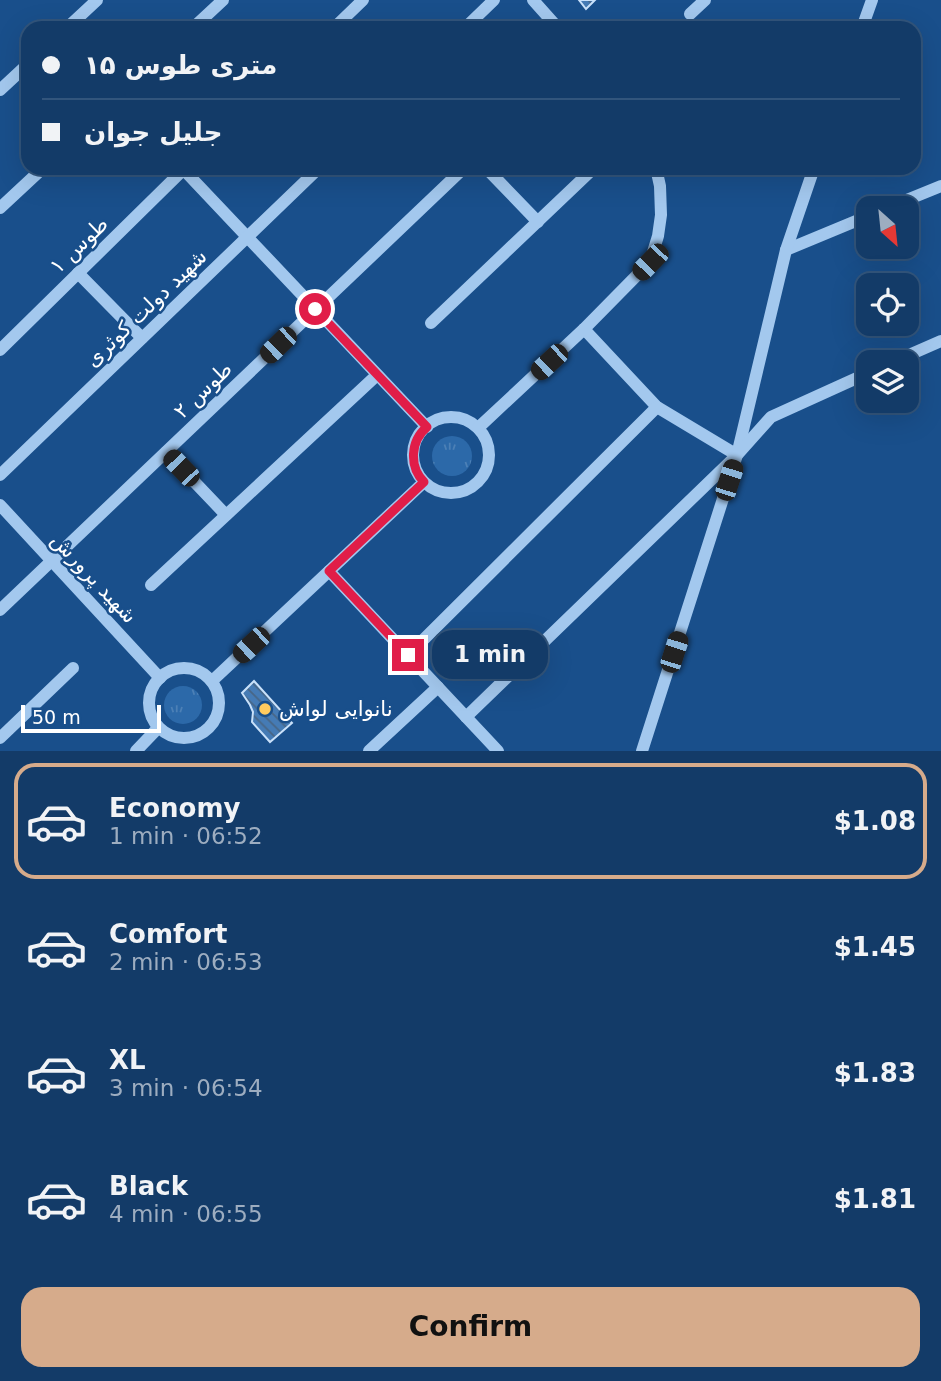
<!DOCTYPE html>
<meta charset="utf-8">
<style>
:root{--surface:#133b68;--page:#204671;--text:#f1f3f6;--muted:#9dadc0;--line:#32557c;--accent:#d6ab8b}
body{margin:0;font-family:"DejaVu Sans",Cairo,sans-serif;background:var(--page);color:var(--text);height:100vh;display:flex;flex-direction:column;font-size:26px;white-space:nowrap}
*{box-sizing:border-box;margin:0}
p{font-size:23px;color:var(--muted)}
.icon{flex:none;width:38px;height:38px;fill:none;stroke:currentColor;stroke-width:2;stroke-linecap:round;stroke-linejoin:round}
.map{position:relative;height:751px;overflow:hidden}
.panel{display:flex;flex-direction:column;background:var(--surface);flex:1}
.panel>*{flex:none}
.top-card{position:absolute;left:21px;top:21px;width:900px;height:154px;border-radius:21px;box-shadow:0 7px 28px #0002,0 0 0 2px var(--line);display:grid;align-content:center;height:154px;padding:0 21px;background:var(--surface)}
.needle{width:46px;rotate:153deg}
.fabs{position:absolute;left:856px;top:196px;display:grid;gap:14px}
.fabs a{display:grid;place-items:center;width:63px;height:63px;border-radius:14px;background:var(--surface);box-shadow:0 7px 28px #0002,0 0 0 2px var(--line);font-size:35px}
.scale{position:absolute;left:21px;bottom:18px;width:140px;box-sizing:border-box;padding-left:7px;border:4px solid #fff;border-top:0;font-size:19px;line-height:24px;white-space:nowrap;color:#fff;-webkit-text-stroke:5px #194f8b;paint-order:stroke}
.end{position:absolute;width:32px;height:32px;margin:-16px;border:9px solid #e11d48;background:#fff;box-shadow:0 0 0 4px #fff}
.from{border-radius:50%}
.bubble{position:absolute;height:49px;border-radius:21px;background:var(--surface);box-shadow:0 7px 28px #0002,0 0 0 2px var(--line);font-size:23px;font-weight:700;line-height:49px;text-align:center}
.car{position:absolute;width:21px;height:42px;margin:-21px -10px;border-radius:9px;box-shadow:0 0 5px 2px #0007;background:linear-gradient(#222 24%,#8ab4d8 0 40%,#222 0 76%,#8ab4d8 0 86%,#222 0)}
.top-card b{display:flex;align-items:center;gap:24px;height:66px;font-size:26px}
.top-card b+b{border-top:2px solid var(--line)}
.top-card i{width:18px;height:18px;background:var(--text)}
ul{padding:12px 0 0;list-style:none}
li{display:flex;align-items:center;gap:21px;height:116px;margin:0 14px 10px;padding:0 7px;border:4px solid transparent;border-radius:21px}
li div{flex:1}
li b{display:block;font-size:26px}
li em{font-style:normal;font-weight:700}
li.active{border-color:var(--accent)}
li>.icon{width:63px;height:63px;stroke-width:1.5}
.primary-button{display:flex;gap:14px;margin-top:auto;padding:14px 21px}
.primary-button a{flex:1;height:80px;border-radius:21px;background:var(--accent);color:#111;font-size:28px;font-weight:700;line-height:80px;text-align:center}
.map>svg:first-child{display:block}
</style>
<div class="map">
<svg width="941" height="751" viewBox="0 0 941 751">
<defs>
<pattern id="grass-tufts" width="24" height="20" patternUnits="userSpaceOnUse" patternTransform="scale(1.75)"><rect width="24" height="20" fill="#2c69a9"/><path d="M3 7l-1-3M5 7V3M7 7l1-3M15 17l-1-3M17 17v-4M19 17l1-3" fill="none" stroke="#4c80b6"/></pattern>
<pattern id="building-back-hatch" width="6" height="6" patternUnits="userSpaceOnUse" patternTransform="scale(1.75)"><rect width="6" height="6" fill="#457bb5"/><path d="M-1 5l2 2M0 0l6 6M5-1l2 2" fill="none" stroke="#486686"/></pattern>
</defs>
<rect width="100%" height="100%" fill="#194f8b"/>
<g fill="url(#grass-tufts)">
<circle cx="452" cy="456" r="20"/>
<circle cx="183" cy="705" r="19"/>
</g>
<g fill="url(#building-back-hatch)" stroke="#c9e1fa" stroke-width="2">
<polygon points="579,0 595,0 586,9"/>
<polygon points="254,681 292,723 270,742 252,722 253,712 250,705 242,693"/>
</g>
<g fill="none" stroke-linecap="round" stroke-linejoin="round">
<g stroke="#a3c8ee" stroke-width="12">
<polyline points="533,0 558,28"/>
<polyline points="690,14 705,0"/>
<polyline points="67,28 97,0"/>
<polyline points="193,28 223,0"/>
<polyline points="334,28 363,0"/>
<polyline points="465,28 494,0"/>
<polyline points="862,28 872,0"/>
<polyline points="0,90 28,64"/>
<polyline points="182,168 427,427"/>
<polyline points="486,168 538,222"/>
<polyline points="0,208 43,168"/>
<polyline points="887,208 941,186"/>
<polyline points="786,250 868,216"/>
<polyline points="78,273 142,338"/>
<polyline points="431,323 594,168"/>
<polyline points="584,329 657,407 737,455 642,751"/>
<polyline points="0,350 185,168"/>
<polyline points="893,362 941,341"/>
<circle cx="451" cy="455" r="38"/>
<polyline points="478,428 584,329 650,262 658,236 661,215 660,186 656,168"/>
<polyline points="738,451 786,250 814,168"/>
<polyline points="166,452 226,515"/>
<polyline points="0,475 319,168"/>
<polyline points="0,505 160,678"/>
<polyline points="329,571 498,751"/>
<polyline points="151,585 377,375"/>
<polyline points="0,610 464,168"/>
<polyline points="408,655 657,407"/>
<circle cx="184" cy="703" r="35"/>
<polyline points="212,681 424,482"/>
<polyline points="466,717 737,455 771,417 868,373"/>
<polyline points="0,738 73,668"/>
<polyline points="136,751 158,728"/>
<polyline points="369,751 438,687"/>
</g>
</g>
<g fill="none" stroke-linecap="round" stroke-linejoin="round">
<path stroke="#e11d48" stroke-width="9" d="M315 309 427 427C410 441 409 467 424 482L329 571 408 655"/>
</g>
<circle fill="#ffcb5f" stroke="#194f8b" stroke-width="2.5" cx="265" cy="709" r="7"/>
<g text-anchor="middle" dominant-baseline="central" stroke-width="5" stroke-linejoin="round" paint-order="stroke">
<g font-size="21" fill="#fff" stroke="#194f8b">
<text transform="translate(79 245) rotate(-44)">طوس ۱</text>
<text transform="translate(146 308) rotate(-44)">شهید دولت کوثری</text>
<text transform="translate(203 390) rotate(-44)">طوس ۲</text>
<text transform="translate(94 578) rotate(47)">شهید پرورش</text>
</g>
<g font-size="21" fill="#fff" stroke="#194f8b" text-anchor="start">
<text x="279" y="709">نانوایی لواش</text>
</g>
</g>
</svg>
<div class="fabs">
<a><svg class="needle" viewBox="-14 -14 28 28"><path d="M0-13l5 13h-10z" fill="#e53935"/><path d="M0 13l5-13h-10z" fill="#9dadc0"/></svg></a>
<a><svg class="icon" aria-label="locate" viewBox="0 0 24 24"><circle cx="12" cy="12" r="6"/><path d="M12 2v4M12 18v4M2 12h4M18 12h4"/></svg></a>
<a><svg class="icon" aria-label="layers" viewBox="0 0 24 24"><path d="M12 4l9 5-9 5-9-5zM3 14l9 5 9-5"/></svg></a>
</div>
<div class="scale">50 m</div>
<i class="end from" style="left:315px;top:309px"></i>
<i class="end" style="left:408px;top:655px"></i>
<div class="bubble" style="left:432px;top:630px;width:116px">1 min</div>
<i class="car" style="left:650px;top:262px;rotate:224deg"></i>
<i class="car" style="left:278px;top:345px;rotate:226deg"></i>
<i class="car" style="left:549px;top:362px;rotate:227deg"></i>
<i class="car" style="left:181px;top:468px;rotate:316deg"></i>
<i class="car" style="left:729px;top:480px;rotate:18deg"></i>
<i class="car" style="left:251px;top:645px;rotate:227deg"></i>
<i class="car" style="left:674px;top:652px;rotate:18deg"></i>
<div class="top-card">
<b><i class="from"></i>۱۵ متری طوس</b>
<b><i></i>جلیل جوان</b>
</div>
</div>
<section class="panel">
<ul>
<li class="active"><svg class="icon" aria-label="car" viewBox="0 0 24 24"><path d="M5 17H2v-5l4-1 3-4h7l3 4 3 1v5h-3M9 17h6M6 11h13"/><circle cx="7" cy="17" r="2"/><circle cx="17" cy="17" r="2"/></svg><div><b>Economy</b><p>1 min · 06:52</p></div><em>$1.08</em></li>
<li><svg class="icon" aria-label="car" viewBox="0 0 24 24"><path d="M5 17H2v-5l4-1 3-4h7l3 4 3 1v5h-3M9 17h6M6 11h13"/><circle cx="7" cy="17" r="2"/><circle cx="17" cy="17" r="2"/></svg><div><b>Comfort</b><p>2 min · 06:53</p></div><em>$1.45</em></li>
<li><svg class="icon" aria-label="car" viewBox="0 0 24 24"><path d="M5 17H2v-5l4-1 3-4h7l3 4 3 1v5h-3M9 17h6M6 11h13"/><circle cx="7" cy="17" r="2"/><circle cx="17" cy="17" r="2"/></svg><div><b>XL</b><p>3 min · 06:54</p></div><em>$1.83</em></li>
<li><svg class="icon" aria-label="car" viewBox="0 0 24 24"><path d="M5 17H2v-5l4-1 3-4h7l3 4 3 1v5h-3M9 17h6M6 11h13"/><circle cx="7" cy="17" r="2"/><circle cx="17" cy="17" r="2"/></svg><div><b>Black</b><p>4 min · 06:55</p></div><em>$1.81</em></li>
</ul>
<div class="primary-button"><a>Confirm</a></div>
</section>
